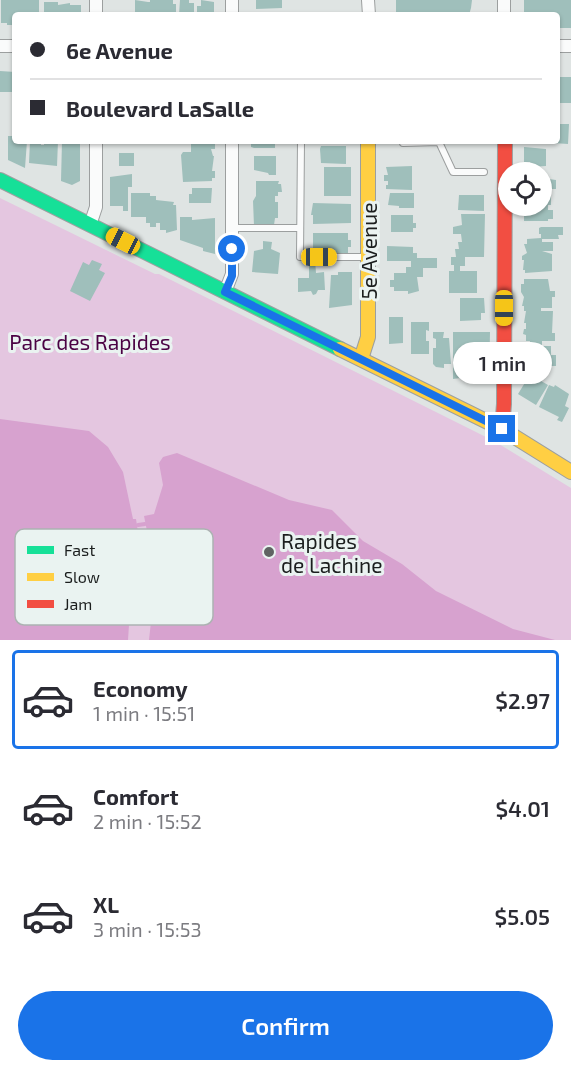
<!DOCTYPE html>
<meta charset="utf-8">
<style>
:root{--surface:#fff;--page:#f7f7f7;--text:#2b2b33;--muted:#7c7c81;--line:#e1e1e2;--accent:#1a73e8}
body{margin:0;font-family:"Exo 2",sans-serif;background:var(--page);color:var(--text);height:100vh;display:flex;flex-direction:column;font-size:22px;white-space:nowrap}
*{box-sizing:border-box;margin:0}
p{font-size:20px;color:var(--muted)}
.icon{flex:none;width:33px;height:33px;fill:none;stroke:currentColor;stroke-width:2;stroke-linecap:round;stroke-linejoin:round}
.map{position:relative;height:640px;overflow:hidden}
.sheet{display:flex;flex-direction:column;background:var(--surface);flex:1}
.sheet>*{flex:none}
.banner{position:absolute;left:12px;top:12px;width:548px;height:132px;border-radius:6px;box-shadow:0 2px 4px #0004;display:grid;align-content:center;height:132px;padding:0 18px;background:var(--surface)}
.buttons{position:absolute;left:498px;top:162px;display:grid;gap:12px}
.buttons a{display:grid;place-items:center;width:54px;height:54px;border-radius:50%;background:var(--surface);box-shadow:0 2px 4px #0004;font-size:30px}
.end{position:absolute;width:27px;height:27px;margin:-14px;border:8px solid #1a73e8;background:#fff;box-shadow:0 0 0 3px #fff}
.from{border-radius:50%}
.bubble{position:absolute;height:42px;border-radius:21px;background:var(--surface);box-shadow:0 2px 4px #0004;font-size:20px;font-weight:600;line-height:42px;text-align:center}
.car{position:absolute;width:18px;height:36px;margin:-18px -9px;border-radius:8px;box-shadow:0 0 4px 2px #0007;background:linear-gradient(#f5c518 24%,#345 0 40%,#f5c518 0 76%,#345 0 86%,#f5c518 0)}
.banner b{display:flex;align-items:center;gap:21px;height:57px;font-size:22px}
.banner b+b{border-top:2px solid var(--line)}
.banner i{width:15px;height:15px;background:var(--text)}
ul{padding:10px 0 0;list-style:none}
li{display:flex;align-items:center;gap:18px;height:99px;margin:0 12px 9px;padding:0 6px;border:3px solid transparent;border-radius:6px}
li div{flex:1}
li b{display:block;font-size:22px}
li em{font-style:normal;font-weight:600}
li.active{border-color:var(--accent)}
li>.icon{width:54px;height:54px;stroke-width:1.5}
.action{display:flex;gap:12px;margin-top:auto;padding:12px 18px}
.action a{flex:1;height:69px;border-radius:36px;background:var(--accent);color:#fff;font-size:24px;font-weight:600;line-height:69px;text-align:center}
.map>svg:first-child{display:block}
</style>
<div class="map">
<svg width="571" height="640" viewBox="0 0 571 640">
<rect width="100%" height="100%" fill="#dfe4e3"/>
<polygon fill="#e4c6e0" points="0,198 155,274 159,274 494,441 571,488 571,640 0,640"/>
<g fill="#d7a2cf">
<polygon points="0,419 89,431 108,447 123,472 133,519 136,519 138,532 135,533 128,640 0,640"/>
<polygon points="177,453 289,500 332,510 363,541 402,564 436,591 513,629 555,640 149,640 157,567 155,531 147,531 144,516 154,514 163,485 159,463 163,457"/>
</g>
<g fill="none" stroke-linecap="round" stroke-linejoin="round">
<polyline stroke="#d7a2cf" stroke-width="4" points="138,525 145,524"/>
</g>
<g fill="#9fbfbb">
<polygon points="1,0 39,0 39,15 15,15 15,23 13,23 13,25 7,25 7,23 1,23"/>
<polygon points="135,0 148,2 150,2 150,0 173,0 173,4 176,4 176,15 135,15"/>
<polygon points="180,0 189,0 189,3 194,3 194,15 179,15"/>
<polygon points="201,0 214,2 214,15 197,15 197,6 201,6"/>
<polygon points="256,0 282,0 282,8 256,9"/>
<polygon points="396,0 472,0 471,8 469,15 396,15"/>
<polygon points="524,0 571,0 571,28 556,28 556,15 524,15"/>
<polygon points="44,2 58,2 58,5 70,3 70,5 81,5 81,15 44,15"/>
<polygon points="0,71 15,72 15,100 12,100 12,92 0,92"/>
<rect x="556" y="77" width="15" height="26"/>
<polygon points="556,124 569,124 568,144 553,143 553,141 556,141"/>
<polygon points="8,136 15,136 15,141 27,141 25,168 8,160"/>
<polygon points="30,141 41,141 41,145 44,145 44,141 58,141 57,166 29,163"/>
<polygon points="62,141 80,141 80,181 72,185 61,181"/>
<polygon points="191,141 215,142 215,149 211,149 213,156 214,156 212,171 215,171 215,178 212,178 212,181 183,182 181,155 183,152 191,152"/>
<polygon points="251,141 275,141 275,148 254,148 251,147"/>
<polygon points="321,146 346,146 346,164 321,163 320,149"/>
<polygon points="524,147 546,149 546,166 530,167 530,162 524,162"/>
<rect x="119" y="153" width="15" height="13"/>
<polygon points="254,156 276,156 276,175 269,175 268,173 254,170"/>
<polygon points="412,166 412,190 386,189 386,185 388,185 388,181 384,181 384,175 388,175 386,167"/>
<rect x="324" y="167" width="27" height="29"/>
<polygon points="132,174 132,187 128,187 128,211 123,211 123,206 110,206 110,177"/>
<polygon points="542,178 556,180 556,189 547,189 547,195 551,195 551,205 548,205 548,210 553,210 553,219 548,219 548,221 524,221 524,206 542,206"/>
<polygon points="256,181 279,181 278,184 281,184 282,192 278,192 278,196 275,196 275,202 278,202 278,218 275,218 274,225 254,226 253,201 256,196"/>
<polygon points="192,188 212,188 211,203 189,203 189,194 192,194"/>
<polygon points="131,193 150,193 150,196 156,196 156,200 174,202 173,205 176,205 177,230 166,233 166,230 160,230 160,223 156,223 156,227 150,227 150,223 146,223 146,217 131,217"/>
<polygon points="390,193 414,193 414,208 399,208 399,206 388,205"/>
<polygon points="459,195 484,195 484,211 458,210"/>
<polygon points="313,203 351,204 351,223 313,224 313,215 311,215"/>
<polygon points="461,214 485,214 484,257 465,257 465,266 460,266 460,271 477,271 477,293 449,293 449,271 454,271 454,265 451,265 451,257 456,257 455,249 459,249 458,242 462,242 461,234 453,234 453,227 462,225"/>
<polygon points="391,215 413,215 413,223 416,223 416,228 413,228 413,232 391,232"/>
<polygon points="180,217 192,217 192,220 215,218 215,254 203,251 203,248 180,240"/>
<polygon points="541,227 563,227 563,235 558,235 559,239 542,239 542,242 553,242 553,251 542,251 552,254 552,271 525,273 525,270 523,270 524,260 522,260 522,256 527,253 524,244 527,244 527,239 541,238 541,234 539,234 539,228"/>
<polygon points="313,233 348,233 348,240 351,240 351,247 348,247 348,254 313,253"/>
<polygon points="263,241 272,242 271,249 280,253 278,274 252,272 254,251 263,249"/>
<polygon points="387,246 413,247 413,253 417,253 417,258 437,258 437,268 423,268 423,277 417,277 419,291 408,294 408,291 394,291 394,287 390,287 390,280 394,280 394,273 406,273 406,267 411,267 411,261 387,261"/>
<polygon points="92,260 102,264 99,270 105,273 90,301 70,291 83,262 89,265"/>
<polygon points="315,260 316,273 324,272 325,290 318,290 316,294 313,295 311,291 298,292 298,278 309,278 309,261"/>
<polygon points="338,272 352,272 352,305 329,308 331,275 338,275"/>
<polygon points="524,279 548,279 550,291 555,291 555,297 552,297 552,308 541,308 541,311 553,311 552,333 555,333 555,341 542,341 542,346 551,346 551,355 556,355 556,366 550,366 550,369 547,369 547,366 529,366 529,358 527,358 530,341 526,341 526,335 523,334 524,329 526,329 526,323 524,323 526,311 524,311 524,306 522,306 524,297 521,292 521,284 524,284"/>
<polygon points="460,298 484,298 485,313 481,313 481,320 460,321"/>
<polygon points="389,317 403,317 403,343 389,344"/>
<polygon points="411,322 429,322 429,331 426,330 426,341 429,341 429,354 411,354"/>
<polygon points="433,332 444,332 443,338 449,338 451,364 444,364 444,368 436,367 433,364 433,348 436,348 436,339 433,338"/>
<polygon points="453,332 490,332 489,380 478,380 477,378 468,380 468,377 453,379"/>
<polygon points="536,378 548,385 536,405 518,394 526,381 528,380 533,383"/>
<polygon points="549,385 554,387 555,385 569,394 565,406 569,408 562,422 557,420 559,417 539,407"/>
</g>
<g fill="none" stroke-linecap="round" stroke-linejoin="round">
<defs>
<g id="lane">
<polyline points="301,141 300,257 366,257"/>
<polyline points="403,141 403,143 439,142 453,172 484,172"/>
<polyline points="232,228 300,228"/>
</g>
<g id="street">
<polyline points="232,0 232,15"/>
<polyline points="368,0 369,15"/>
<polyline points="504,0 504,15"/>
<polyline points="96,15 96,0"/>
<polyline points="0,46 15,46"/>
<polyline points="556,46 571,46"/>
<polyline points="90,225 96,207 96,141"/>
<polyline points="225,292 232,274 232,141"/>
</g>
<polyline id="fast" points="0,180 340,349"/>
<g id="slow">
<polyline points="340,349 502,429 571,472"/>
<polyline points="361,359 368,337 368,141"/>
</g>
<polyline id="jam" points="502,429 504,404 505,141"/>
</defs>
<use href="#lane" stroke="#9c9f9f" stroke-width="8"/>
<use href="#street" stroke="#9c9f9f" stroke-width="14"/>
<use href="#fast" stroke="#9c9f9f" stroke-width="16"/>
<use href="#slow" stroke="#9c9f9f" stroke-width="16"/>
<use href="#jam" stroke="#9c9f9f" stroke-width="16"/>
<use href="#lane" stroke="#fafbfb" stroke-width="6"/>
<use href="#street" stroke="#fafbfb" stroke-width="12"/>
<use href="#fast" stroke="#16e098" stroke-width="14"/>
<use href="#slow" stroke="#ffcf43" stroke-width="14"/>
<use href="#jam" stroke="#f24e42" stroke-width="14"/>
</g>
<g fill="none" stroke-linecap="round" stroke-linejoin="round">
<polyline stroke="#1a73e8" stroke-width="8" points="232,249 232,276 225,292 502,429"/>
</g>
<circle fill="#606363" stroke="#eaf3f1" stroke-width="2" cx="269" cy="552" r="6"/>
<g text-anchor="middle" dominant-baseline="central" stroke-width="6" stroke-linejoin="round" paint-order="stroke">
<g font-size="21" fill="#1b1e1e" stroke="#eaf3f1">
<text transform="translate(368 251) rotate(-90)">5e Avenue</text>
</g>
<g font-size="21" fill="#4b0244" stroke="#eaf3f1">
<text x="90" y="341">Parc des Rapides</text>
</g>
<g font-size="21" fill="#1b1e1e" stroke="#eaf3f1" text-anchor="start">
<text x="281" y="540">Rapides<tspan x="281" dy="24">de Lachine</tspan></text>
</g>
</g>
<rect x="15" y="529" width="198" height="96" rx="9" fill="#eaf3f1" stroke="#acb3b2" stroke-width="1.5"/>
<rect x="27" y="546" width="27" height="8" fill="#16e098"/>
<rect x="27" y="573" width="27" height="8" fill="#ffcf43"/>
<rect x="27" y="600" width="27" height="8" fill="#f24e42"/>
<g font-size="16" fill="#1b1e1e">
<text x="64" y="556">Fast</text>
<text x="64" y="583">Slow</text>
<text x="64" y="610">Jam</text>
</g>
</svg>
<div class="buttons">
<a><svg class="icon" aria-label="locate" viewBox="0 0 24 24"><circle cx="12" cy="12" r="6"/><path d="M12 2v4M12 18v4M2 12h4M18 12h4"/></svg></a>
</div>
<i class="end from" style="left:232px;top:249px"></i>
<i class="end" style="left:502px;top:429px"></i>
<div class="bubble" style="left:453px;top:342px;width:99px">1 min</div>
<i class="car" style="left:123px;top:241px;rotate:297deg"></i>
<i class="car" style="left:319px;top:257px;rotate:90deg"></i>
<i class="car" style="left:504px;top:308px;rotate:180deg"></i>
<div class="banner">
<b><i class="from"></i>6e Avenue</b>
<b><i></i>Boulevard LaSalle</b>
</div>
</div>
<section class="sheet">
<ul>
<li class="active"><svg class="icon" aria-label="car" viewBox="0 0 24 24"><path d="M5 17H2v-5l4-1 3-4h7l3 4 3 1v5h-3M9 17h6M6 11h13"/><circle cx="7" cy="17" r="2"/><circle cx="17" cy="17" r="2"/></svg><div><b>Economy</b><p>1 min · 15:51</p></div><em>$2.97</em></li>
<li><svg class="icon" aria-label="car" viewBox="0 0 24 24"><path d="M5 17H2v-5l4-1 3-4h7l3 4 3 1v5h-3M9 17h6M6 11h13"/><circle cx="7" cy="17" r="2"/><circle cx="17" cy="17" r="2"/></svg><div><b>Comfort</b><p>2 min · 15:52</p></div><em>$4.01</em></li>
<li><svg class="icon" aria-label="car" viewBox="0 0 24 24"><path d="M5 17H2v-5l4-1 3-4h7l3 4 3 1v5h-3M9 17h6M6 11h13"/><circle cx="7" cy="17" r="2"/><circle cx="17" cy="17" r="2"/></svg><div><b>XL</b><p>3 min · 15:53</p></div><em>$5.05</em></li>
</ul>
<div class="action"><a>Confirm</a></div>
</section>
